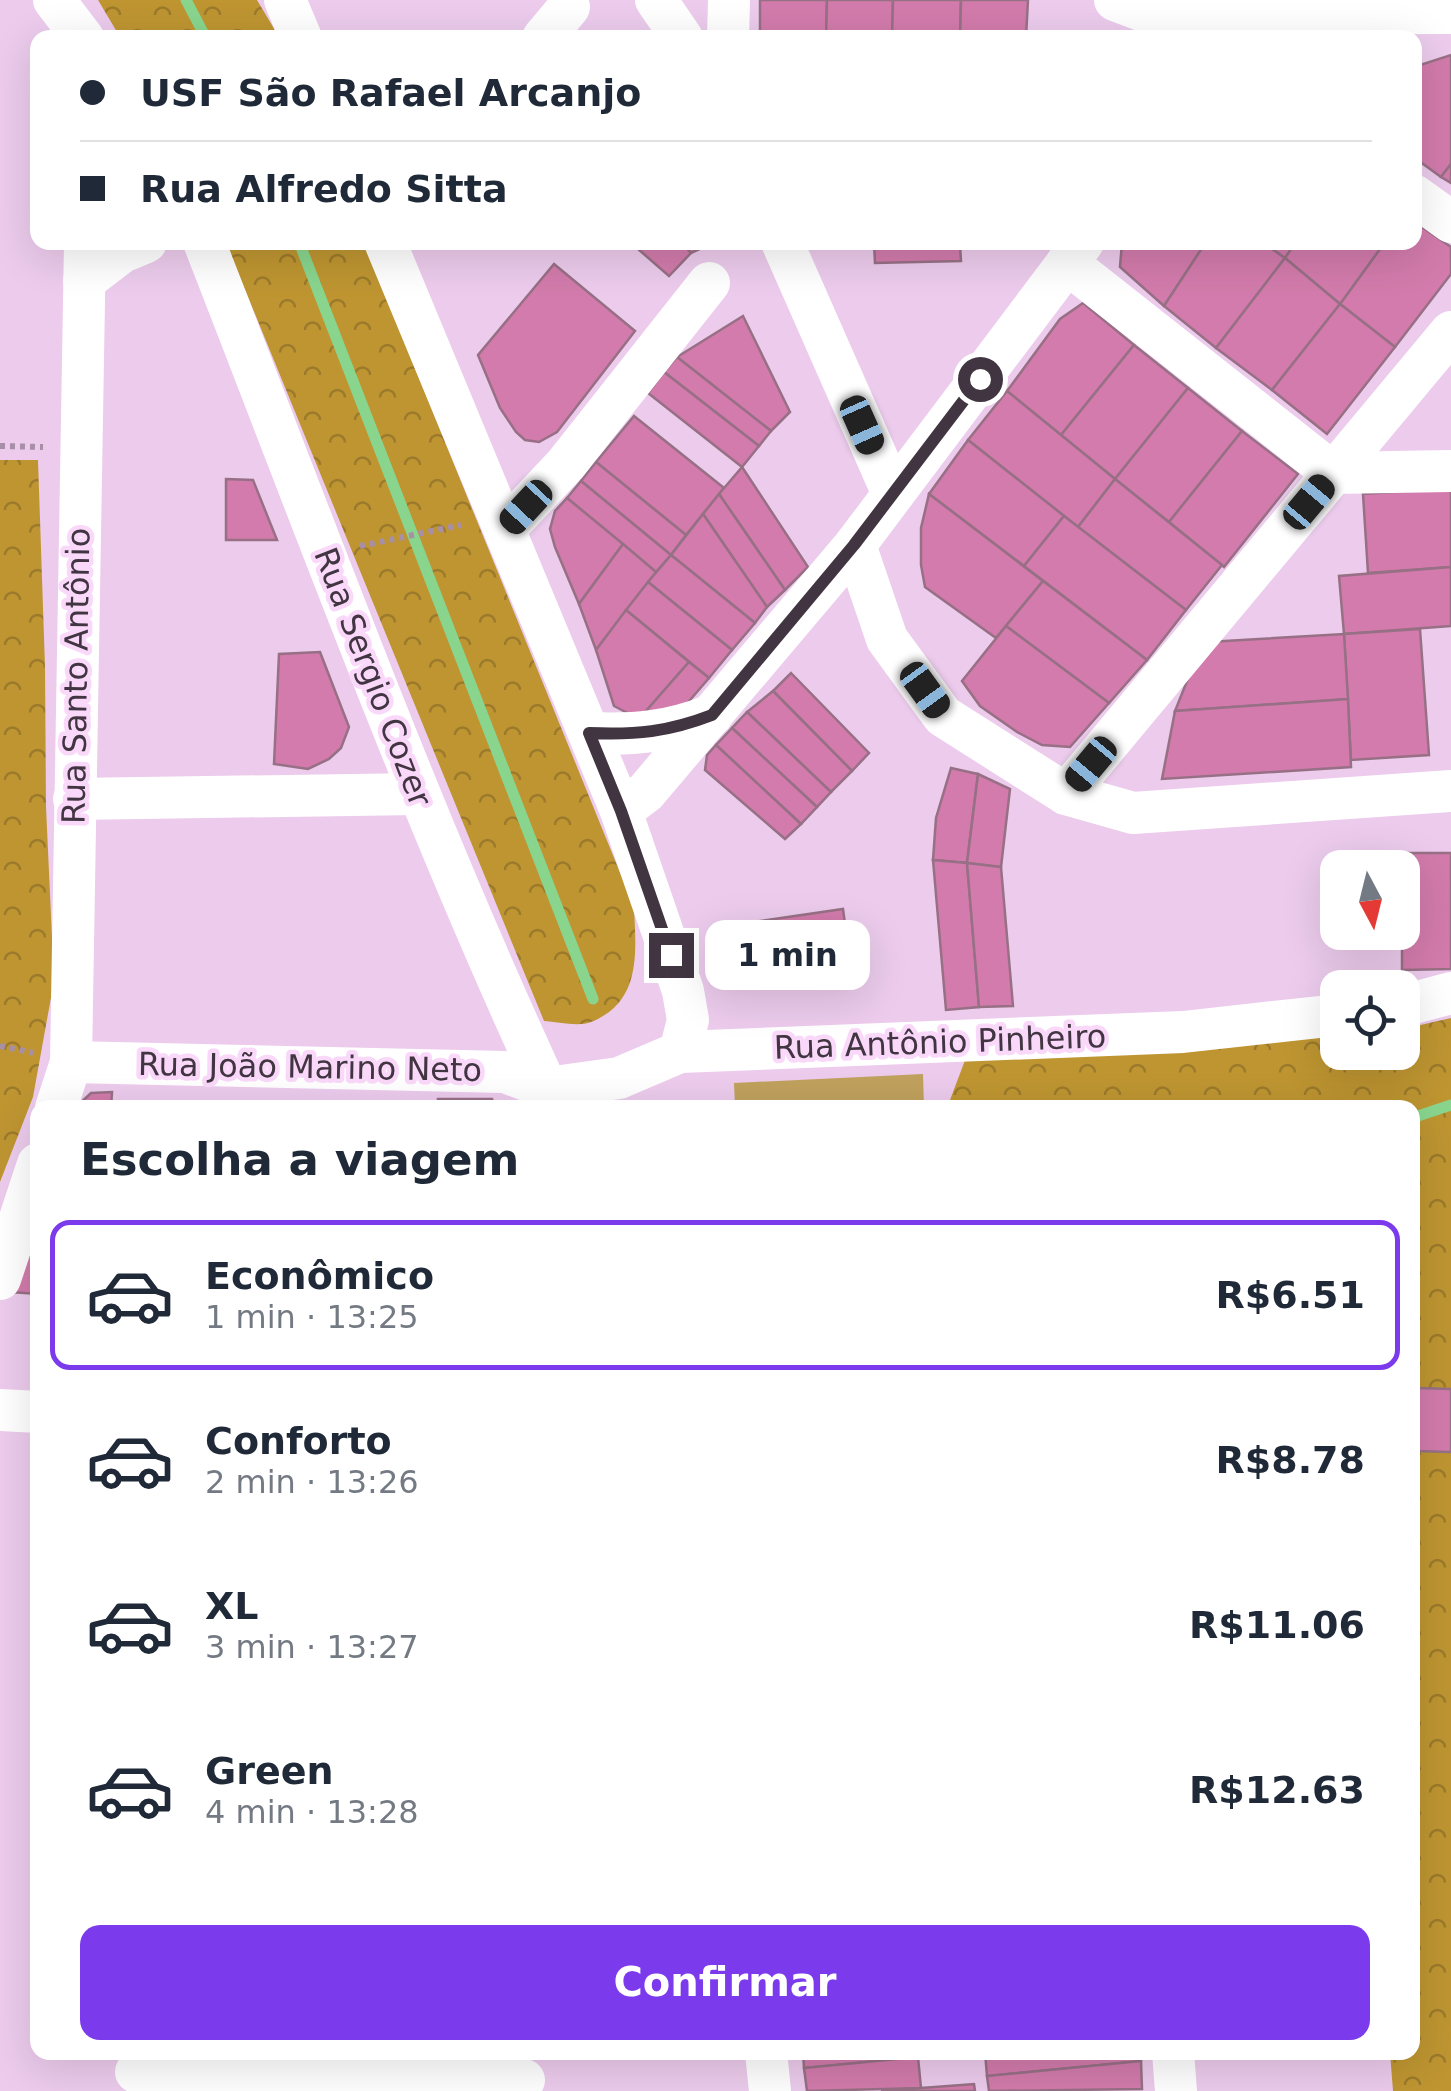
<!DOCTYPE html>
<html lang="pt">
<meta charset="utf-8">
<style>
:root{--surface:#fff;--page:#f2f2f3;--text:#1f2937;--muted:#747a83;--line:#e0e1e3;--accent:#7c3aed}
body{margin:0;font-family:"DejaVu Sans",sans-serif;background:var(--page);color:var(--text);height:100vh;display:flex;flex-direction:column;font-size:38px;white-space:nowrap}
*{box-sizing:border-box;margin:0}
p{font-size:32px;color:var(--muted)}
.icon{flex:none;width:55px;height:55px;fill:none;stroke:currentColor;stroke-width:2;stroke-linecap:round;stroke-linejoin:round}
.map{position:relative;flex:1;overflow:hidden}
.side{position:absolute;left:30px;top:1100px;width:1390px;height:960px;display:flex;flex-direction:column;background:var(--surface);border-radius:20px;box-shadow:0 10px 40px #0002}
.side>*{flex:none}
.top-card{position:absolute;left:30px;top:30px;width:1392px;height:220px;border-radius:20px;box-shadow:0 10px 40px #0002;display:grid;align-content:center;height:220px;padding:0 50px;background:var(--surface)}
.needle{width:65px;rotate:173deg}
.controls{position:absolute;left:1320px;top:850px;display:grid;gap:20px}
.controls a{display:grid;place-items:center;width:100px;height:100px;border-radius:20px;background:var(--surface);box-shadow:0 10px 40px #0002;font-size:50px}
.end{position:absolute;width:45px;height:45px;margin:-22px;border:12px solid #423542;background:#fff;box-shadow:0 0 0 5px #fff}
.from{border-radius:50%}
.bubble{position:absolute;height:70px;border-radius:20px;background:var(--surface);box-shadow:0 10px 40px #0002;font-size:32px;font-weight:600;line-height:70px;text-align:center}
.car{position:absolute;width:30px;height:60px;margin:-30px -15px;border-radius:12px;box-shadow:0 0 8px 2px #0007;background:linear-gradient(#222 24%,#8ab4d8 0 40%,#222 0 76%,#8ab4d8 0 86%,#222 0)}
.top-card b{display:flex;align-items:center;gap:35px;height:95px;font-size:38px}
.top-card b+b{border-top:2px solid var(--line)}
.top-card i{width:25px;height:25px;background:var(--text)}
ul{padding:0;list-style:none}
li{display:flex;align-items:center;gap:30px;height:150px;margin:0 20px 15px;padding:0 30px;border:5px solid transparent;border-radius:20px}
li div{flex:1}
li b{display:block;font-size:38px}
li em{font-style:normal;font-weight:600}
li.active{border-color:var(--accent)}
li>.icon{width:90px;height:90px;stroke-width:1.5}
h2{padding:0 50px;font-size:45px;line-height:120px}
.cta{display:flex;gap:20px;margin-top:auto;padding:20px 50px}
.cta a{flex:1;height:115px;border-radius:20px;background:var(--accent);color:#fff;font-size:40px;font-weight:600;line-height:115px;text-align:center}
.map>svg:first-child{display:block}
</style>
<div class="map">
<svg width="1451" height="2091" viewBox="0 0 1451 2091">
<defs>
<pattern id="forest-crowns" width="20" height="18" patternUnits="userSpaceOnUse" patternTransform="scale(2.5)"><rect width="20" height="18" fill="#be9531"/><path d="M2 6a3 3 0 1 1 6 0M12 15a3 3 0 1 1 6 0" fill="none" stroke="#9c7a2b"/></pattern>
</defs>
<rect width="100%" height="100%" fill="#eccbec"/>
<g fill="url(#forest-crowns)">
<polygon points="98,0 257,0 279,37 120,37"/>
<path d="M226 243H364L634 907C636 952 642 1002 591 1022 579 1027 557 1022 544 1021Z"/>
<polygon points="0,460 38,460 45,667 46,807 54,981 33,1097 0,1182"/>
<polygon points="1451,1018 1451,2091 1393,2091 1390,2053 1412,2052 1412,1108 947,1108 967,1055 1337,1037 1338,1052 1402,1052 1403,1029"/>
</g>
<polygon fill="#c0a15d" points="923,1074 924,1107 735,1107 734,1083"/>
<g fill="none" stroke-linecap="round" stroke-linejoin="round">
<g stroke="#89d58e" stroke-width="11">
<polyline points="186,0 206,38"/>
<polyline points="299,242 593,999"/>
<polyline points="1412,1118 1451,1105"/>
</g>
</g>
<g fill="#d27bac" stroke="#977085" stroke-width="2.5">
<polygon points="760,0 827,0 826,38 760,38"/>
<polygon points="827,0 893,0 892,38 826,38"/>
<polygon points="893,0 961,0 960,38 892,38"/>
<polygon points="961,0 1028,0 1026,38 960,38"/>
<polygon points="1451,55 1451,164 1441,177 1415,158 1415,71 1420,65"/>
<polygon points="1451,164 1451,183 1441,177"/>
<polygon points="1415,222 1451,247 1451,274 1395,347 1340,304 1385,242 1415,242"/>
<polygon points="630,242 682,242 691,253 669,276"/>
<polygon points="682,242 715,242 691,253"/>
<polygon points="874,242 1003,242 1003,244 960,245 961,261 875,263"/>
<polygon points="1122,242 1201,242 1204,245 1164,306 1120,267"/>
<polygon points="1206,242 1263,242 1285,258 1216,348 1164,306"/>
<polygon points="1263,242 1296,242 1285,258"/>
<polygon points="1296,242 1385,242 1340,304 1285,258"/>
<polygon points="1285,258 1340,304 1272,390 1216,348"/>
<polygon points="554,264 635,331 557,432 539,442 525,440 516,432 500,408 478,355"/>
<polygon points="1083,303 1134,345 1061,435 1007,391 1060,319"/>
<polygon points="1340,304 1395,347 1327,434 1272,390"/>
<polygon points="743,316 790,412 771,431 677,357"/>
<polygon points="1134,345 1188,388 1115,479 1061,435"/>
<polygon points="677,357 771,431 759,446 664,372"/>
<polygon points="664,372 759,446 742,467 648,393"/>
<polygon points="1188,388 1242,431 1169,522 1115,479"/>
<polygon points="1007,391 1115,479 1078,527 968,440"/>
<polygon points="634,416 724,488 686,535 596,462"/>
<polygon points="1242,431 1298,474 1224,567 1169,522"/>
<polygon points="968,440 1064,516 1024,566 929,494"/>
<polygon points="596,462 686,535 671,555 581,481"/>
<polygon points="742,467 808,567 785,590 719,494"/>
<polygon points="226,479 253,480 277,540 226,540"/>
<polygon points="1115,479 1222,565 1186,610 1078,527"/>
<polygon points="581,481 671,555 656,572 567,498"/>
<polygon points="1451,488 1451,567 1368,573 1363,494"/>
<polygon points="719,494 785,590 767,607 703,514"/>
<polygon points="929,494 1043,581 996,638 925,587 921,565 921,528"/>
<polygon points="567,498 623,544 579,604 555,547 550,529 555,511"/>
<polygon points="703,514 767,607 755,623 671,555"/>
<polygon points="1064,516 1186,610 1147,660 1024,566"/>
<polygon points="623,544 656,572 596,650 579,604"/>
<polygon points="671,555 755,623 732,650 648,582"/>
<polygon points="1451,567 1451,626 1344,634 1339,576"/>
<polygon points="1043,581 1147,660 1109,703 1006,626"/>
<polygon points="648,582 732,650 709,678 626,610"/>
<polygon points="626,610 689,662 639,719 614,706 596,650"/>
<polygon points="1006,626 1109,703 1070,747 1042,745 1017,732 980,706 962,681"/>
<polygon points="1420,629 1429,755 1351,760 1344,634"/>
<polygon points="1344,634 1348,699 1175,711 1189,676 1208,642"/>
<polygon points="320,652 349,727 341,748 329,759 308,769 274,764 279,654"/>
<polygon points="689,662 709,678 678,714 639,719"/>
<polygon points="791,673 869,753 852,771 773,691"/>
<polygon points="773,691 852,771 831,792 747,712"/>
<polygon points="1348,699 1351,767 1162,779 1175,711"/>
<polygon points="747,712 831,792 817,807 732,728"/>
<polygon points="732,728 817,807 801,824 716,745"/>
<polygon points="716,745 801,824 785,839 705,770 707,755"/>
<polygon points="951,768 978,774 967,863 933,860 936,818"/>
<polygon points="978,774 1010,789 1001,867 967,863"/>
<polygon points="1400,853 1451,853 1451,969 1402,970 1402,868"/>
<polygon points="933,860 967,863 979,1007 946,1010"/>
<polygon points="967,863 1001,867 1013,1006 979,1007"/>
<polygon points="843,909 852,976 780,986 761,974 753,922"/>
<polygon points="112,1092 111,1108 75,1108 91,1093"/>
<polygon points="438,1099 492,1099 496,1108 437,1108"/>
<polygon points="28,1237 38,1237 38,1294 10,1292"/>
<polygon points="1417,1388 1451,1389 1451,1452 1415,1451"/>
<polygon points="803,2052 917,2052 918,2057 804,2068"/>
<polygon points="985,2052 1140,2052 1141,2061 987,2076"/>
<polygon points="918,2057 921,2088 807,2091 804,2068"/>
<polygon points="1141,2061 1142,2089 989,2091 987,2076"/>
<polygon points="974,2084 975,2091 881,2091 921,2088"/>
</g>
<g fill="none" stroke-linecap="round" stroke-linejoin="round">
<g stroke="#a88fa8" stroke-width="6" stroke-dasharray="5 5" stroke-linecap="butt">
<polyline points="0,446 43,447"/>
<polyline points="360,546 461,525"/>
<polyline points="0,1046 33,1053"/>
</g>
<g stroke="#fff" stroke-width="42">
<polyline points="54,0 83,38"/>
<polyline points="285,0 301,38"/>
<polyline points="656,0 682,38"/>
<polyline points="1115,0 1152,14 1451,13"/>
<polyline points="543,38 569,7"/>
<polyline points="728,38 729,0"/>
<polyline points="1415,196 1451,222"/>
<path d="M204 242C315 526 419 812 547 1088L545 1102"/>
<polyline points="385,242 621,811 683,991 688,1020 680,1052"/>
<polyline points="782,242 893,494"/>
<polyline points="1067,263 1333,473"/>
<polyline points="84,281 122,252 146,242"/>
<polyline points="1333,473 1451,471"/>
<polyline points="506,528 566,464 709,283"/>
<polyline points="855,545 887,639 943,716 1066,794 1133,813 1451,791"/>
<path d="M589 733C636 735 668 732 712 715"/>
<polyline points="1066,794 1451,332"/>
<polyline points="74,799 418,794"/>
<polyline points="621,811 646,792 855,545 1083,242"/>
<polyline points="1402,1006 1451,993"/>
<polyline points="71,1062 505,1072 547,1088 619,1078 680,1052 1183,1032 1338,1015"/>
<polyline points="56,1108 71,1062 85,242"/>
<polyline points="0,1279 38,1164"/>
<polyline points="0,1410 38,1412"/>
<polyline points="766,2052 770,2091"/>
<polyline points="1173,2052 1176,2091"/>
<polyline points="136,2072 524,2080"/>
</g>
</g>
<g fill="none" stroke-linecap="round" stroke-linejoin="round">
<path stroke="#423542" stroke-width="12" d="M671 955 621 811 589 733C636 735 668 732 712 715L854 545 980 379"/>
</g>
<g text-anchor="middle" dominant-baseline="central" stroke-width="9" stroke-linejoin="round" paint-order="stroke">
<g font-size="32" fill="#423542" stroke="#f9d8f9">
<text transform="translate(76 676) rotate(-89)">Rua Santo Antônio</text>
<text transform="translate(373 677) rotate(69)">Rua Sergio Cozer</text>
<text transform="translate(940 1042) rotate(-2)">Rua Antônio Pinheiro</text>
<text transform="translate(310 1067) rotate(1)">Rua João Marino Neto</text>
</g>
</g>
</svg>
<div class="controls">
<a><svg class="needle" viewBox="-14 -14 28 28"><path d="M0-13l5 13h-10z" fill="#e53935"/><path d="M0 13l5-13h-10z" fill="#747a83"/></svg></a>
<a><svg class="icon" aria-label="locate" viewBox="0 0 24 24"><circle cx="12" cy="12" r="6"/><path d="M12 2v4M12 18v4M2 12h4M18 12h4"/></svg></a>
</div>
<i class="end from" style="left:980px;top:379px"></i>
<i class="end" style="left:671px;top:955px"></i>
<div class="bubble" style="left:705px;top:920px;width:165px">1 min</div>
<i class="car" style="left:862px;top:425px;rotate:156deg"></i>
<i class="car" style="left:1309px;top:502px;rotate:40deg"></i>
<i class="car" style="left:526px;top:507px;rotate:223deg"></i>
<i class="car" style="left:925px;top:690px;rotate:144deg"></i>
<i class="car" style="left:1091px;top:764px;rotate:220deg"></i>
<div class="top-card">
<b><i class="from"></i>USF São Rafael Arcanjo</b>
<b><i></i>Rua Alfredo Sitta</b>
</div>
<section class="side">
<h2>Escolha a viagem</h2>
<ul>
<li class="active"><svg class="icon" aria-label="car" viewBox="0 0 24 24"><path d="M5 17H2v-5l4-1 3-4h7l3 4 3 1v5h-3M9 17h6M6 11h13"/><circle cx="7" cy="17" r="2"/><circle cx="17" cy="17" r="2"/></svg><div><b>Econômico</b><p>1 min · 13:25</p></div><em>R$6.51</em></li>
<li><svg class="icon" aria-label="car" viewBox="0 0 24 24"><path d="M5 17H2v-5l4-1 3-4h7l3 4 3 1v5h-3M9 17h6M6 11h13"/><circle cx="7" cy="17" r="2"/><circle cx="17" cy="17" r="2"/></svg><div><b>Conforto</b><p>2 min · 13:26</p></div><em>R$8.78</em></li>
<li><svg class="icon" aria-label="car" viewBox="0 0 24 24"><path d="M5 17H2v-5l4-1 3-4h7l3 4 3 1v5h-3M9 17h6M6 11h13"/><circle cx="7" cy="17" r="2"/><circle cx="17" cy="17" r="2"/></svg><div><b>XL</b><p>3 min · 13:27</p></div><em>R$11.06</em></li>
<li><svg class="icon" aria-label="car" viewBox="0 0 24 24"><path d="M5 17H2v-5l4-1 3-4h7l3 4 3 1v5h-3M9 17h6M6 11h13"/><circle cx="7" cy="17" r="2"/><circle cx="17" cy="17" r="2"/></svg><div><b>Green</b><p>4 min · 13:28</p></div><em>R$12.63</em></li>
</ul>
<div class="cta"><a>Confirmar</a></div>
</section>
</div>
